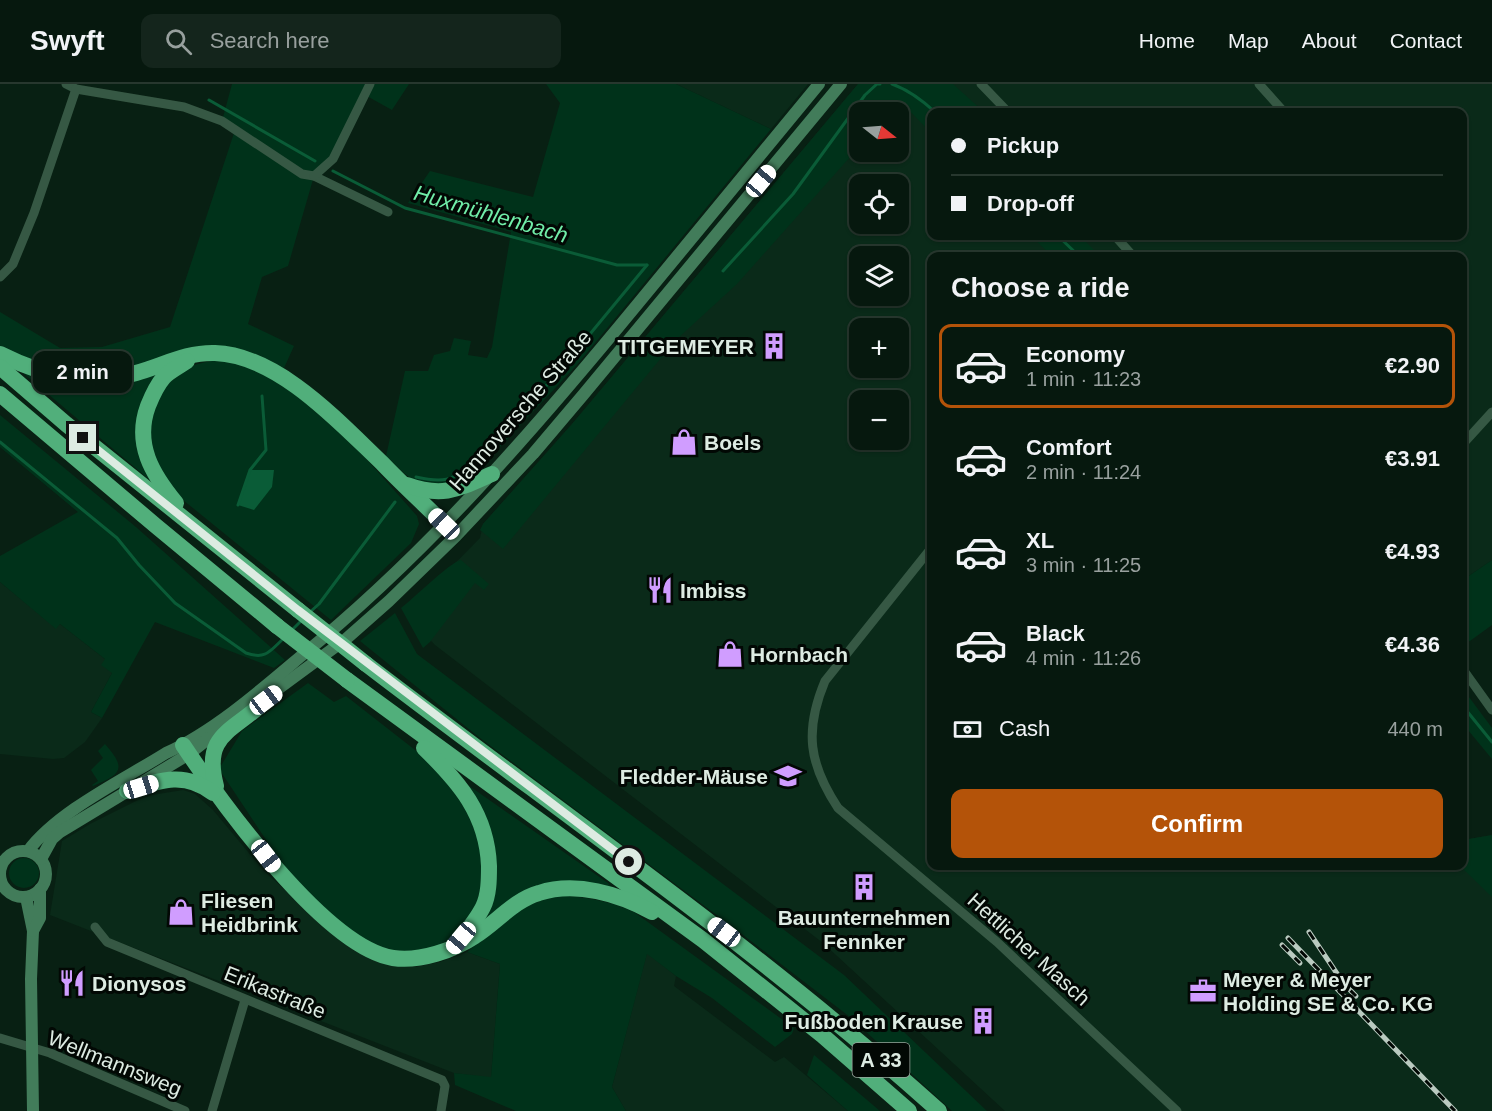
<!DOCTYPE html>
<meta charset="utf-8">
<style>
:root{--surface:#06180e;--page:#14251c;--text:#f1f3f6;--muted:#98a09e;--line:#27372e;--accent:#b45309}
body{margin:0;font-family:Helvetica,sans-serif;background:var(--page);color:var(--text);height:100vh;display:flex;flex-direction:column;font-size:22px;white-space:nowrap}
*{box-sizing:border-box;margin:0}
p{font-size:20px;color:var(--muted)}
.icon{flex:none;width:33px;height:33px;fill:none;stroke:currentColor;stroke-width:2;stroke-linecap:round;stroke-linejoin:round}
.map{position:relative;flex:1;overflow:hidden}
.drawer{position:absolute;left:927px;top:168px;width:540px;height:618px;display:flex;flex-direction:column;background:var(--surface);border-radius:12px;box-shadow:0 2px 4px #0004,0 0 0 2px var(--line)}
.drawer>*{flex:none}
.top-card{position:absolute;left:927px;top:24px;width:540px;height:132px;border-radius:12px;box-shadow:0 2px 4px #0004,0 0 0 2px var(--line);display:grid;align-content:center;height:132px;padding:0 24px;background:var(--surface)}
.needle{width:39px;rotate:107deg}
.fabs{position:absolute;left:849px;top:18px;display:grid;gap:12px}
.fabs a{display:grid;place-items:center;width:60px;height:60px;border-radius:12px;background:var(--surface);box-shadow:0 2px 4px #0004,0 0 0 2px var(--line);font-size:30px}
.end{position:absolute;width:27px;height:27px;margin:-14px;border:8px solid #ddebe2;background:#111;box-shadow:0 0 0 3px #111}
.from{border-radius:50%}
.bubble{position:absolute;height:42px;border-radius:12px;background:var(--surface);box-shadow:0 2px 4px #0004,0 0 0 2px var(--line);font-size:20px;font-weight:700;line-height:42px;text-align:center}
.car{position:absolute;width:18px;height:36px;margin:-18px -9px;border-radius:8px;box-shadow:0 0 4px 2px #0007;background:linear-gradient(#fff 24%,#345 0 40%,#fff 0 76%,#345 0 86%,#fff 0)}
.top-card b{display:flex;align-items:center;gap:21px;height:57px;font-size:22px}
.top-card b+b{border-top:2px solid var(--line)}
.top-card i{width:15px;height:15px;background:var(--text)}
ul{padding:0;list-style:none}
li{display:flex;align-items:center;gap:18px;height:84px;margin:0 12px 9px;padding:0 12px;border:3px solid transparent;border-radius:12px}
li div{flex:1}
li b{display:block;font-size:22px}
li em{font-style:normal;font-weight:700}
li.active{border-color:var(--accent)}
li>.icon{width:54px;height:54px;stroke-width:1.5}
h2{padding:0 24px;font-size:27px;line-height:72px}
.pay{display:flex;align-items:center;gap:15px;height:66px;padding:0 24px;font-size:22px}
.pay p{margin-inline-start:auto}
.action{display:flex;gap:12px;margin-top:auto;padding:12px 24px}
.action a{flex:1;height:69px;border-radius:12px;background:var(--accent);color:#fff;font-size:24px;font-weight:700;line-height:69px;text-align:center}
header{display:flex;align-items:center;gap:36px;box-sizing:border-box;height:84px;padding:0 30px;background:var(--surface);border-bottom:2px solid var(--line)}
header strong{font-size:28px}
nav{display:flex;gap:33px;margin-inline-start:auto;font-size:21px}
.search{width:420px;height:54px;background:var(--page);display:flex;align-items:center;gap:15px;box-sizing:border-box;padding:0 21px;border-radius:12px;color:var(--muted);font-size:22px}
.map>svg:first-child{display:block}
</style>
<header>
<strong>Swyft</strong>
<div class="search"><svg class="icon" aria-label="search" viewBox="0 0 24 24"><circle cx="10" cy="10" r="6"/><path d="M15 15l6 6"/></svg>Search here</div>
<nav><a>Home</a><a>Map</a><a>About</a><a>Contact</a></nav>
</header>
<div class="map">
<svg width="1492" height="1027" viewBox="0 0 1492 1027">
<rect width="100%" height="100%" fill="#082013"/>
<g fill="#0a2a19" fill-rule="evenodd">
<polygon points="676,0 808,0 771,45"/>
<path d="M858 0H1492V476L1463 496 1462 172H932V782H1462L1463 756 1492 751V1027H1005L823 859 435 561 405 530 480 454 483 440 572 340ZM860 28H898V68H860ZM932 28H1462V152H932ZM860 100H898V140H860ZM860 172H898V212H860ZM860 244H898V284H860ZM860 316H898V356H860Z"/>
<polygon points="0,498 56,544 60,540 105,575 112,589 91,628 102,634 85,658 64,674 53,675 0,670"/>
<polygon points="183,706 195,710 213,726 264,787 325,842 386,880 414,883 440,878 467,868 500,880 491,994 454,989 50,831 62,757 90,740 138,716 152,711"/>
<polygon points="647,869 676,892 674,902 775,978 784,973 848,1027 626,1027 612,1003"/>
</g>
<g fill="#00321a">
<polygon points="232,0 409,0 392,26 365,11 333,75 314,92 288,182 262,193 248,240 294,262 284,284 261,272 234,264 207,261 182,266 147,281 74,293 0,264 0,228 60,264 102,263 170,243 235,46 222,37"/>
<path d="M546 0H676L771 45 576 282 480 384C460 401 435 408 411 394 402 389 394 379 386 372L405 287H428L434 271 450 267 454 254 471 257 468 271 487 274 492 263 511 148 408 119 430 87 533 113 560 19Z"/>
<polygon points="858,0 953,0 984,28 932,28 931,49 901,18 891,28 860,28 859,63 737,200 676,256 503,465 480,446 483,440 572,340"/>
<polygon points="1031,152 1080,152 1100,172 1052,172"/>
<polygon points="214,276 237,279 281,298 354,361 417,432 419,440 411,459 331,536 167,403 147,360 153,317 161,304 194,281"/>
<path d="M170 283 146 312 151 397 22 288C32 292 42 297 53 300 92 308 132 292 170 283Z"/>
<polygon points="0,331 136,443 285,576 274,584 155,538 102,634 91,628 112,589 101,581 105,575 60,540 56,545 0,498 0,472 78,428 0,363"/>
<path d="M461 476 489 500 484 506 475 499 430 558 423 564 401 524C413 515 450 478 461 476Z"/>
<polygon points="1492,476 1492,541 1463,562 1463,496"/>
<polygon points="395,529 417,570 844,891 987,1027 952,1027 850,933 730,841 480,654 360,557"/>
<polygon points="308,599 334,618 346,612 433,680 476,739 485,768 480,820 467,840 447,857 430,865 409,870 374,861 348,845 303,804 284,783 219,685 242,647"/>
<polygon points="1463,605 1492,644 1492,675 1463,640"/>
<path d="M105 660C128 686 120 690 93 702L92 701 98 697 91 686 103 674 98 667Z"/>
<polygon points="448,687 608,799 619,813 558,805 476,852 484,821 488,770"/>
<polygon points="1492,751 1492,813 1460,782 1462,782 1463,756"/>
<circle cx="24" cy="789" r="15"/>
<path d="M556 811C584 813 609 816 634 828L794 944 792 950 775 963 712 914 676 892 647 870 612 1003 626 1027H516L455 1001 454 989 491 993 500 880 467 868 516 826Z"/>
<polygon points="814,971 880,1027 848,1027 807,991"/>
</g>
<polygon fill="#0a5c37" points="250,386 274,386 272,403 254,426 238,421"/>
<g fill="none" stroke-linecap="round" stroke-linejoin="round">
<g stroke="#0a5c37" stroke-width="3">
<path d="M892 0C909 6 922 16 935 28"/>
<polyline points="209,16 315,77"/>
<polyline points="333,87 405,124 617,181 647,181"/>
<polyline points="1058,152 1079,172"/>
<polyline points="723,187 793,110 865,11 877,0 880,0"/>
<path d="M0 358 117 454 139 481 175 519 246 569C266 576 270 567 284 554"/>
<path d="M416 393C442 399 452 397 473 381L557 290 647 181"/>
<polyline points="238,421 250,386 266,366 262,312"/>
<polyline points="310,528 319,520 395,418"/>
<polyline points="291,547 301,537"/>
<polyline points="1462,621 1492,658"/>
</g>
<g stroke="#365844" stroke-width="9">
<polyline points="66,0 76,5 184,23 222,37 302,90 314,92 388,128"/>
<polyline points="981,0 1008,28"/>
<polyline points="1259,0 1284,28"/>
<polyline points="314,92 333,75 370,0"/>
<polyline points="1115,152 1133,172"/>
<polyline points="0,193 13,180 34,129 76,5"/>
<polyline points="1462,361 1492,328"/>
<path d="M932 463 825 597C804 647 809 680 838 724L997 858 1177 1027"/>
<polyline points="1462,584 1492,626"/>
<polyline points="95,843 107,858 442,996 445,1002 441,1027"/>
<polyline points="0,954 50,969 185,1027"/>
<polyline points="212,1027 245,916"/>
</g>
<g stroke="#427c5a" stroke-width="12">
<polyline points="259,619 346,555 389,517 456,452 533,370 583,311 841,0"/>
<path d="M28 767C58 727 123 696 166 669 213 648 261 606 300 573 426 471 533 347 636 222 697 148 758 74 819 0"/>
<circle cx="23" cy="790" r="23"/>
<polyline points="41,775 52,755 60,748 189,670 227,640"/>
<polyline points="26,813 33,847 31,895 33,1027"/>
<polyline points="33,847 40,834 40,805"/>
</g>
<g stroke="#51af7b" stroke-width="16">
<path d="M0 270C44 292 88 303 136 289 162 282 186 268 215 269 278 271 339 338 382 379 402 400 423 419 444 440"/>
<polyline points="0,283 66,340 298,526"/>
<polyline points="0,310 156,442 277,542"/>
<path d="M407 401C443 414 458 405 492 390"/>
<path d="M176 419C152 390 134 360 148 322 152 312 157 301 164 293 170 287 180 282 187 277"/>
<path d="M366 580C558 727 759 865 939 1027"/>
<polyline points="347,596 703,856 822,951 909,1027"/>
<path d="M183 661C221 718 325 863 393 874 420 878 454 866 475 852 496 839 514 816 539 809 576 797 619 810 652 828"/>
<path d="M424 664C459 698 487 730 489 782 489 795 489 811 483 823 477 835 468 846 459 857"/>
<path d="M216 702C202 649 234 648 266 616"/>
<path d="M127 707C158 697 184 686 213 709"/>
</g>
<defs>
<g id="rail">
<polyline points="1309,848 1344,900 1356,912"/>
<polyline points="1288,854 1455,1027"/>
<polyline points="1282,861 1300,879"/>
</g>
</defs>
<use href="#rail" stroke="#bacac0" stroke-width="5"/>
<use href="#rail" stroke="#020804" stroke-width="3" stroke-dasharray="9" stroke-linecap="butt"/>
<g stroke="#51af7b" stroke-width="16">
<polyline points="298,526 366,580"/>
<polyline points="277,542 347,596"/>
</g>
</g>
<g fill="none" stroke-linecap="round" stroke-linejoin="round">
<polyline stroke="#ddebe2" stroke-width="8" points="83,354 298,526 629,778"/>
</g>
<defs>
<symbol id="building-bare" viewBox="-9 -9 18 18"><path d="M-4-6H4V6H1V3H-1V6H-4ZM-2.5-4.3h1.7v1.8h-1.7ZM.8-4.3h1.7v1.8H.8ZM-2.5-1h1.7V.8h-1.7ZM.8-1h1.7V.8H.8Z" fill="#d09dff" stroke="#020804" stroke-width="2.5" paint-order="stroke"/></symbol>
<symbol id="shop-bare" viewBox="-9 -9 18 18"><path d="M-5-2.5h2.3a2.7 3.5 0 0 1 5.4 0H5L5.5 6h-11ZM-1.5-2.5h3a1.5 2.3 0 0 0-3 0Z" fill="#d09dff" stroke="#020804" stroke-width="2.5" paint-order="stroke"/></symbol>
<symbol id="restaurant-bare" viewBox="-9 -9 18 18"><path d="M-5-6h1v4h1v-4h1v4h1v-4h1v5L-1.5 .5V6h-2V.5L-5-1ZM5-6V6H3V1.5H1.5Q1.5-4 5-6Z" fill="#d09dff" stroke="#020804" stroke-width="2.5" paint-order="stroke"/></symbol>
<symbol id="school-bare" viewBox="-9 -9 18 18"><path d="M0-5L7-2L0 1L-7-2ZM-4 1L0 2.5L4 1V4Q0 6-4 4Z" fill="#d09dff" stroke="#020804" stroke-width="2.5" paint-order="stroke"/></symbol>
<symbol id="office-bare" viewBox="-9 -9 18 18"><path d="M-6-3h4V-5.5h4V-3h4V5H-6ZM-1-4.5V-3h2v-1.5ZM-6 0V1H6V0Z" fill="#d09dff" stroke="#020804" stroke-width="2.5" paint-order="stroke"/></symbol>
</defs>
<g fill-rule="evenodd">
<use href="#building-bare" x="755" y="243" width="38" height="38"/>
<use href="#shop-bare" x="665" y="339" width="38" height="38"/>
<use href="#restaurant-bare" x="641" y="487" width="38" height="38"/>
<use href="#shop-bare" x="711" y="551" width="38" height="38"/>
<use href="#school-bare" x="769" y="673" width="38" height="38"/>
<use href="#building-bare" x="845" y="784" width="38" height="38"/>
<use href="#shop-bare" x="162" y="809" width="38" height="38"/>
<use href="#restaurant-bare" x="53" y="880" width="38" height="38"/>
<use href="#office-bare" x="1184" y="888" width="38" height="38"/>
<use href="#building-bare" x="964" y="918" width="38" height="38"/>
</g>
<g text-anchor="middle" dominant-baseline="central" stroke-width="6" stroke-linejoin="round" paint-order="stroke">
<rect fill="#020804" stroke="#9ba79f" stroke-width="1.5" x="852.5" y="959" width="57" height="34" rx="4.5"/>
<g font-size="20" font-weight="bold" fill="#ddebe2">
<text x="881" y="976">A 33</text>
</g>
<g font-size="21" font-weight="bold" fill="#ddebe2" stroke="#020804" text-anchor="start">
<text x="754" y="262" text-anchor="end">TITGEMEYER</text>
<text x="704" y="358">Boels</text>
<text x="680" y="506">Imbiss</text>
<text x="750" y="570">Hornbach</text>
<text x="768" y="692" text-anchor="end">Fledder-Mäuse</text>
<text x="201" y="816">Fliesen<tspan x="201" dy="24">Heidbrink</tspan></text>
<text x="864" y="833" text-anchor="middle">Bauunternehmen<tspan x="864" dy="24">Fennker</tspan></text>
<text x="1223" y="895">Meyer &amp; Meyer<tspan x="1223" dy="24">Holding SE &amp; Co. KG</tspan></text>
<text x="92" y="899">Dionysos</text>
<text x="963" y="937" text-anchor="end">Fußboden Krause</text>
</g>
<g font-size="21" fill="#ddebe2" stroke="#020804">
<text transform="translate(520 326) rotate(-49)">Hannoversche Straße</text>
<text transform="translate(1029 865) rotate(42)">Hettlicher Masch</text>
<text transform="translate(275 908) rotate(22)">Erikastraße</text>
<text transform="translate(115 979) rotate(22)">Wellmannsweg</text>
</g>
<g font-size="22" font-style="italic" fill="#70eda8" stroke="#020804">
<text transform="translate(491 130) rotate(16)">Huxmühlenbach</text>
</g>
</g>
</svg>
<div class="fabs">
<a><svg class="needle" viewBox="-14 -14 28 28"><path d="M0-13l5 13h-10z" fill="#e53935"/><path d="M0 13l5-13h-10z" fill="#98a09e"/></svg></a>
<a><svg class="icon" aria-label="locate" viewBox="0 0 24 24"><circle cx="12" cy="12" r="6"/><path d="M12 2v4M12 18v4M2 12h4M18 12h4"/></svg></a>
<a><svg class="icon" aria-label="layers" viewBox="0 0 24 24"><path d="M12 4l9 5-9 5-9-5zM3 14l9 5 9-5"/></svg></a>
<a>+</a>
<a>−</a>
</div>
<i class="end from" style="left:629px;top:778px"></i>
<i class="end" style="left:83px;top:354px"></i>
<div class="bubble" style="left:33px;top:267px;width:99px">2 min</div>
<i class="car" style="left:761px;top:97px;rotate:40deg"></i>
<i class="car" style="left:444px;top:440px;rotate:314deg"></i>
<i class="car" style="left:266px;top:616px;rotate:53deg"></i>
<i class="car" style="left:141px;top:703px;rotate:73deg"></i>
<i class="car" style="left:266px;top:772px;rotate:142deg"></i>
<i class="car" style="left:724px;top:848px;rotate:307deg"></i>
<i class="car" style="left:461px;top:854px;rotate:220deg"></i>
<div class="top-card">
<b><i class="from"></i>Pickup</b>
<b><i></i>Drop-off</b>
</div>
<section class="drawer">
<h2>Choose a ride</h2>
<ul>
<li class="active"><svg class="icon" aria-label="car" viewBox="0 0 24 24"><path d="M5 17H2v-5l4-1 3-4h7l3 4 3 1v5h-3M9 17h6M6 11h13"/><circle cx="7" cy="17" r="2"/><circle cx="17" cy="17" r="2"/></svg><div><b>Economy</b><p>1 min · 11:23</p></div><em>€2.90</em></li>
<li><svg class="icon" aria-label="car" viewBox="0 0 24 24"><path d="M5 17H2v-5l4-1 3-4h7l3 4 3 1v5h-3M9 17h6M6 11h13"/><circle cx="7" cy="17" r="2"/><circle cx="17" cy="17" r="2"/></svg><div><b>Comfort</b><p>2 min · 11:24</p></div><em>€3.91</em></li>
<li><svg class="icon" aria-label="car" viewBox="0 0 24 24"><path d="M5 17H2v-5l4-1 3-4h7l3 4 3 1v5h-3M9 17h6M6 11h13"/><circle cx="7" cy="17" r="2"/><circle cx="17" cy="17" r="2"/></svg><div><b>XL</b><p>3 min · 11:25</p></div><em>€4.93</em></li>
<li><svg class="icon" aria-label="car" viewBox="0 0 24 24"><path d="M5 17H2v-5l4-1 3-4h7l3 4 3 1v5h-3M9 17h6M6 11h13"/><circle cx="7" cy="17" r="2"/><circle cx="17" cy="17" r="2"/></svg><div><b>Black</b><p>4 min · 11:26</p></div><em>€4.36</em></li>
</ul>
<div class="pay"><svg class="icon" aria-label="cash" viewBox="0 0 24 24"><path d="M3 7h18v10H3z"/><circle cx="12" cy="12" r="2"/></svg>Cash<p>440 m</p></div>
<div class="action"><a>Confirm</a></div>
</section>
</div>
